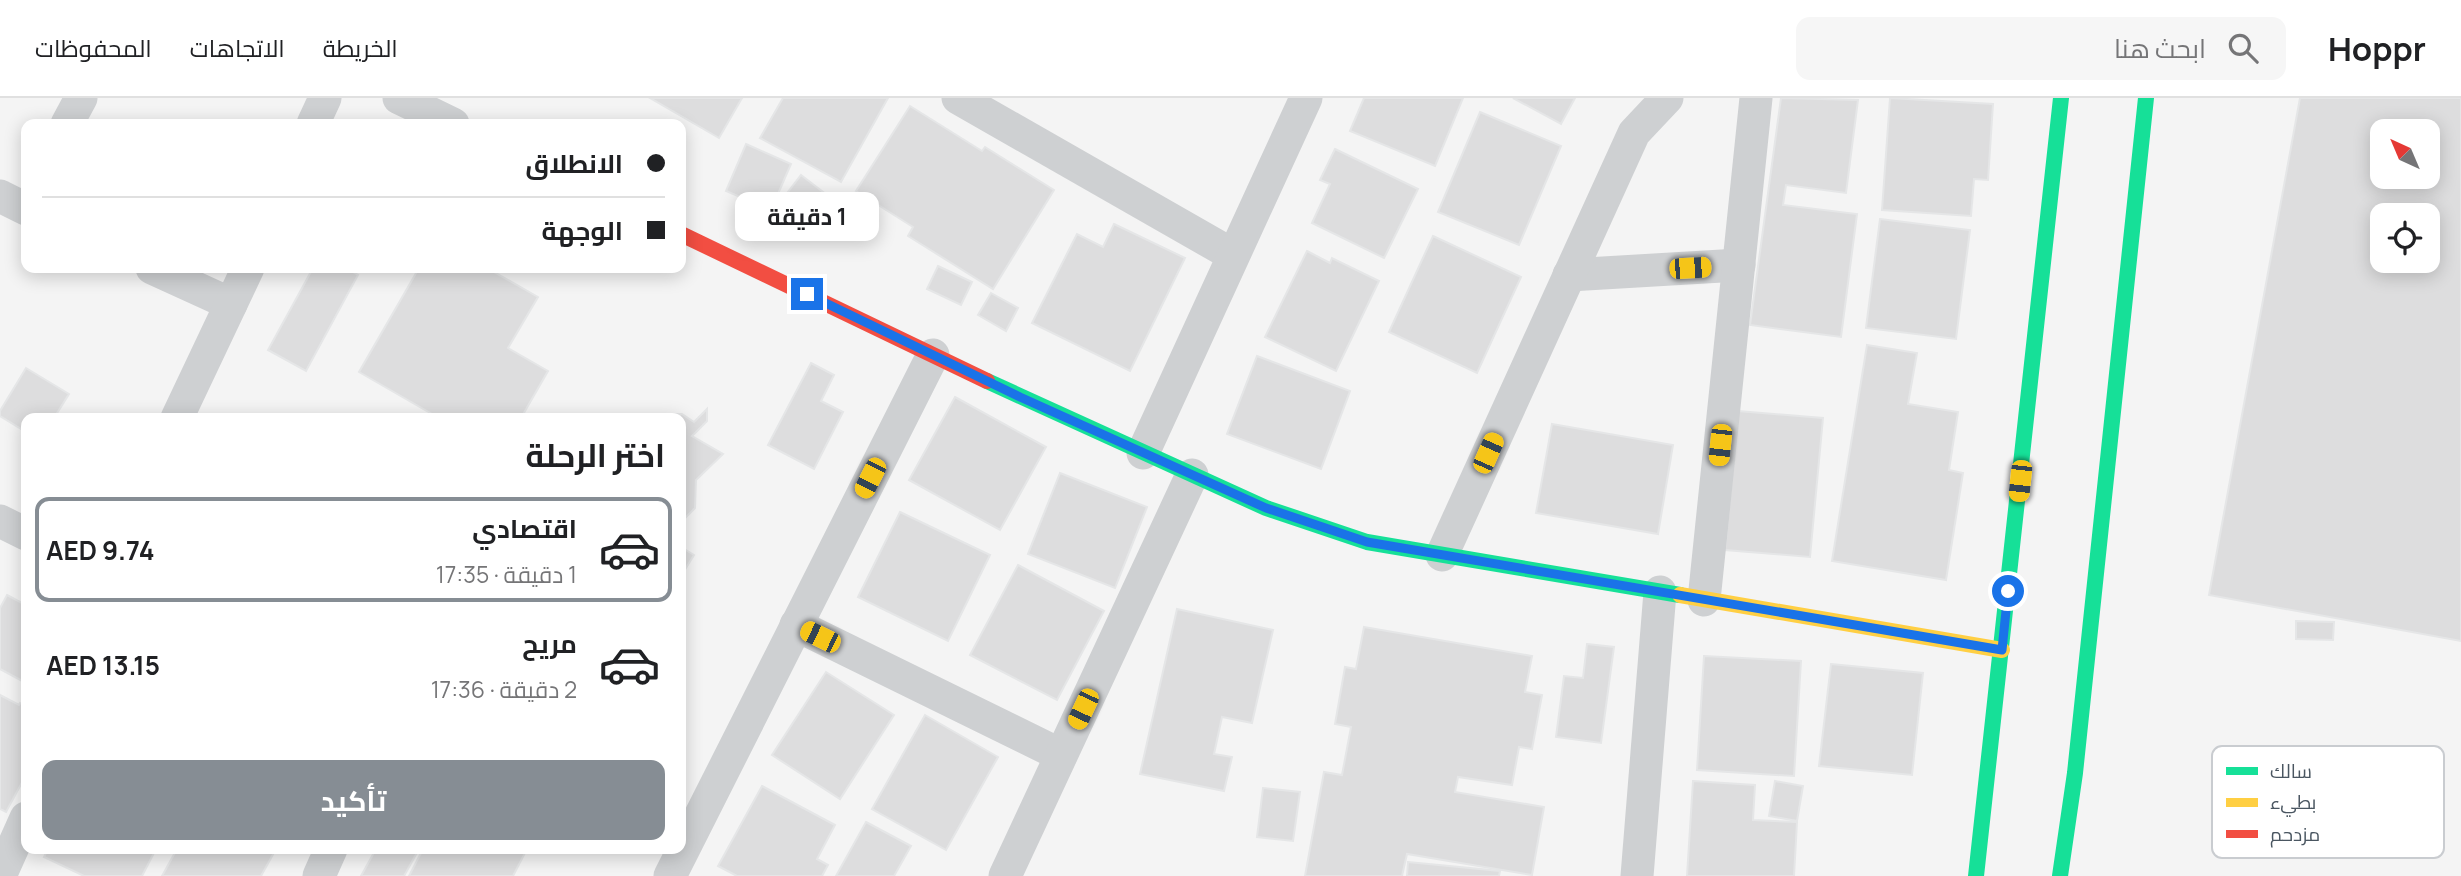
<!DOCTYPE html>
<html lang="ar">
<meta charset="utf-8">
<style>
:root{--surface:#fff;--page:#f6f6f6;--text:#202124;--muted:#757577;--line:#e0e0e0;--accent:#868d94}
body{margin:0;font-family:Manrope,Cairo,sans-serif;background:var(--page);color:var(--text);direction:rtl;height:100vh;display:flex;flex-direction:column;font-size:26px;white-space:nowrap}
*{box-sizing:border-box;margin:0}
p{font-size:23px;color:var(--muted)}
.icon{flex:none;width:38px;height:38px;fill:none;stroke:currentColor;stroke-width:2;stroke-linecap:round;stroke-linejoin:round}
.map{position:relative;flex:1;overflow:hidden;direction:ltr}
.sheet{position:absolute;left:21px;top:315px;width:665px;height:441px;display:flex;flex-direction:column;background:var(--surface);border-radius:14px;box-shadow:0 4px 18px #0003;direction:rtl}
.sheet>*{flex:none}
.guide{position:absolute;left:21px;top:21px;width:665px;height:154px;border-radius:14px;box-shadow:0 4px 18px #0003;direction:rtl;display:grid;align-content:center;height:154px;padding:0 21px;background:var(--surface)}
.needle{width:46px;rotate:316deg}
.fabs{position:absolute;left:2370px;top:21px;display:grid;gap:14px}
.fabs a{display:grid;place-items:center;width:70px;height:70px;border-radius:14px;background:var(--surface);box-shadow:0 4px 18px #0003;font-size:35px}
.end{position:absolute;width:32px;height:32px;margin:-16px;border:9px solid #1a73e8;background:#fff;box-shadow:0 0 0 4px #fff}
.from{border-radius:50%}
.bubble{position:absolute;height:49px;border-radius:14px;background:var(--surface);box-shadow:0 4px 18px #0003;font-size:23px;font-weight:700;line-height:49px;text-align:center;direction:rtl}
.car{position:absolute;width:21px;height:42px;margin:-21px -10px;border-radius:9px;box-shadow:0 0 5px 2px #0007;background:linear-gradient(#f5c518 24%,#345 0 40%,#f5c518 0 76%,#345 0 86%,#f5c518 0)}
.guide b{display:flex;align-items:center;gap:24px;height:66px;font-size:26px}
.guide b+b{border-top:2px solid var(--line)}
.guide i{width:18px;height:18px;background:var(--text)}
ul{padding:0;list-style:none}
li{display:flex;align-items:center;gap:21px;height:105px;margin:0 14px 10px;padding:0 7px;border:4px solid transparent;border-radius:14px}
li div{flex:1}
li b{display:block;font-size:26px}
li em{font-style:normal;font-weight:700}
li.selected{border-color:var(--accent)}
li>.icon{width:63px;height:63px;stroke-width:1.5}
h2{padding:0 21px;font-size:32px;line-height:84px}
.primary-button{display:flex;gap:14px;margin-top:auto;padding:14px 21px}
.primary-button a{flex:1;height:80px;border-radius:14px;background:var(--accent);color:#fff;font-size:28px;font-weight:700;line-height:80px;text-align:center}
header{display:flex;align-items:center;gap:42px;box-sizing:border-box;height:98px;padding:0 35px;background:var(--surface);border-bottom:2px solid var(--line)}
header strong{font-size:33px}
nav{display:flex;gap:38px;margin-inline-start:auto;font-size:24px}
.search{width:490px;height:63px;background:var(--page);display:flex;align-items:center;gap:18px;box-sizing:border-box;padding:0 24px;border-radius:14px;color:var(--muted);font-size:26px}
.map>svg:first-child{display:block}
</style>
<header>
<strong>Hoppr</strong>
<div class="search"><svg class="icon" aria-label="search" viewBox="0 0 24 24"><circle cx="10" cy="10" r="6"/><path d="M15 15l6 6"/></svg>ابحث هنا</div>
<nav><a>الخريطة</a><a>الاتجاهات</a><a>المحفوظات</a></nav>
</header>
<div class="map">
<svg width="2461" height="778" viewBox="0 0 2461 778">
<rect width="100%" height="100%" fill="#f4f4f4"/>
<g fill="#ddddde" stroke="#e5e6e7" stroke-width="2" fill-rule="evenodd">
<polygon points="650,0 742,0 719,40"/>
<polygon points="783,0 888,0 841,84 760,40"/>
<polygon points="1364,0 1463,0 1435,68 1350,33"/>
<polygon points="1513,0 1575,0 1561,26"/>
<polygon points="1781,0 1858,2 1846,95 1786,87 1783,107 1857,116 1841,239 1750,227"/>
<polygon points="1890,0 1993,6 1988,82 1974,81 1971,118 1882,112"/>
<path d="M2300 0H2461V543L2209 497ZM2382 33H2427V79H2382ZM2382 117H2427V163H2382Z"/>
<polygon points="910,8 982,53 985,49 1054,92 993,191 908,138 913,129 856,93"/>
<polygon points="1480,14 1561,48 1519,147 1438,114"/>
<polygon points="746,46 791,66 771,112 726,93"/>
<polygon points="1335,51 1418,91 1384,160 1312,125 1330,86 1320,82"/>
<polygon points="801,77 836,104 809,138 775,111"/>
<polygon points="1880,121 1970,132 1956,241 1866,230"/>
<polygon points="1114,126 1185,160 1130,273 1032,225 1077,136 1103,149"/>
<polygon points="1433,138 1521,179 1477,275 1389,234"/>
<polygon points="1307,153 1330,165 1332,160 1379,183 1336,273 1265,239"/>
<polygon points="938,168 972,184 961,207 927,191"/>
<polygon points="313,170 346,170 358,177 306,273 268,252"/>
<polygon points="419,170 487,170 538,199 508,250 548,273 521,320 439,320 359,274"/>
<polygon points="991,195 1018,210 1006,233 978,217"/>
<polygon points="1867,247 1917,255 1908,306 1958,314 1949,372 1963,375 1946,482 1832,463"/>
<polygon points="1257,258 1350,293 1321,371 1227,336"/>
<polygon points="811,265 834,277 821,303 843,314 814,371 768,347"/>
<polygon points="26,270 69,296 54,320 26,320 26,334 0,318 0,313"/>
<polygon points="955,299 1046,349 1000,432 909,382"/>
<polygon points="707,311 707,323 692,338 723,356 696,382 695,410 681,424 681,320 654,320 650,316 682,316 694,324"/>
<polygon points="1738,313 1823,320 1810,459 1725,452"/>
<polygon points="1552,326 1673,347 1658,436 1536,415"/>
<polygon points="1060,375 1147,409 1115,490 1028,456"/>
<polygon points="900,414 990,457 948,543 858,499"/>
<polygon points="681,449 694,457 681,478"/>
<polygon points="1018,467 1104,513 1057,602 970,557"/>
<polygon points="7,497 26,507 26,585 0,571 0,510"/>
<polygon points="1177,511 1273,532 1252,625 1222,619 1214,656 1232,659 1224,693 1140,676"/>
<polygon points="2296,523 2334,524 2333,542 2296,541"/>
<polygon points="1364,529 1532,558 1525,594 1542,597 1532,651 1519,649 1512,687 1458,679 1455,694 1544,709 1532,777 1407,756 1402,778 1305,778 1324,674 1342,677 1351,629 1335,626 1345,569 1356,571"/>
<polygon points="1587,546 1614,549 1601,645 1556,639 1564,578 1583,580"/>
<polygon points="1704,558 1801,563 1794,678 1697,672"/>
<polygon points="1831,566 1923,575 1912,677 1819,668"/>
<polygon points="826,574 894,617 840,701 772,657"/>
<polygon points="0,597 19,607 20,605 26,608 26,677 6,714 0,711"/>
<polygon points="925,617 998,659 946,752 872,711"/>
<polygon points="1693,683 1755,687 1753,722 1797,724 1794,778 1687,778"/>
<polygon points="1775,683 1803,688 1797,723 1769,718"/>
<polygon points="762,688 835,727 817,761 828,767 822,778 737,778 718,768"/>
<polygon points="1263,690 1300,694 1293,743 1257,739"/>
<polygon points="866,724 911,748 894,778 836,778"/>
<polygon points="48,751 156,751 142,778 84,778 44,759"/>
<polygon points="177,751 276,751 261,778 162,778"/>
<polygon points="376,751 419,751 404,778 361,778"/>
<polygon points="423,751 527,751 513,778 409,778"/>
<polygon points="1408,764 1500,773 1499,778 1407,778"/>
</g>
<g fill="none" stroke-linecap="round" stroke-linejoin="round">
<g stroke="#ced0d2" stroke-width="33">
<polyline points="399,0 453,26"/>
<polyline points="958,0 1233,157"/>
<polyline points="67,26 81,0"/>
<polyline points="313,26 325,0"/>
<polyline points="0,98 26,111"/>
<polyline points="152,170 231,206"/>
<polyline points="1569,177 1739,167"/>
<polyline points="177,320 248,170"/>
<polyline points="1143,355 1306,0"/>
<polyline points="0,423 26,436"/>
<polyline points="1442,457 1634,35 1667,0"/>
<polyline points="1704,502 1756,0"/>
<polyline points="796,527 1061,657"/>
<polyline points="0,778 26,720"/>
<polyline points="319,778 331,751"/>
<polyline points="670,778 933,257"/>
<polyline points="1005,778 1192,377"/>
<polyline points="1637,778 1660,494"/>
</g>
<g stroke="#16e098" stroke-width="16">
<polyline points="987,283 1266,410 1367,444 1680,497"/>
<polyline points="1976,778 2061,0"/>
<polyline points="2060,778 2075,675 2146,0"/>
</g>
<polyline stroke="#ffcf43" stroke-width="16" points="1680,497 2002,552"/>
<polyline stroke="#f24e42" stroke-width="16" points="681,136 987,283"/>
</g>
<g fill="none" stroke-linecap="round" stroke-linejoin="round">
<polyline stroke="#1a73e8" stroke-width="9" points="807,196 1020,299 1266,410 1367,444 2002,552 2008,493"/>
</g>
<rect x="2212" y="648" width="232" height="112" rx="10" fill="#fff" stroke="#c9ccd0" stroke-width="2"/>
<rect x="2226" y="669" width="32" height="8" fill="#16e098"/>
<rect x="2226" y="700" width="32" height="9" fill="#ffcf43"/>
<rect x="2226" y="732" width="32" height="8" fill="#f24e42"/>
<g font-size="19" fill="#4a5661">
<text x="2270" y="680">سالك</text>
<text x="2270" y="711">بطيء</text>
<text x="2270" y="743">مزدحم</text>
</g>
</svg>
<div class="fabs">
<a><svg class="needle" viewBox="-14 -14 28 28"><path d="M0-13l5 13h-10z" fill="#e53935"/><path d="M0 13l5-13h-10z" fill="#757577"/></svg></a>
<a><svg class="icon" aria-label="locate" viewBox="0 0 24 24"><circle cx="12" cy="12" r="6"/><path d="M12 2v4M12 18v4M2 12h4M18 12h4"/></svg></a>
</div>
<i class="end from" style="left:2008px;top:493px"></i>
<i class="end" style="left:807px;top:196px"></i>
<div class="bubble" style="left:735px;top:94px;width:144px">1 دقيقة</div>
<i class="car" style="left:1690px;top:170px;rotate:87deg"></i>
<i class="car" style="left:1720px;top:347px;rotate:186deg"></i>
<i class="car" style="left:1488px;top:355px;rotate:24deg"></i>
<i class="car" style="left:870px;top:380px;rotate:207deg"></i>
<i class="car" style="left:2020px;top:383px;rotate:186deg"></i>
<i class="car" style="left:820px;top:539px;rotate:296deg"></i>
<i class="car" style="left:1083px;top:611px;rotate:205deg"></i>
<div class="guide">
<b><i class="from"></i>الانطلاق</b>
<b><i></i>الوجهة</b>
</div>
<section class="sheet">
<h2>اختر الرحلة</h2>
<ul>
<li class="selected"><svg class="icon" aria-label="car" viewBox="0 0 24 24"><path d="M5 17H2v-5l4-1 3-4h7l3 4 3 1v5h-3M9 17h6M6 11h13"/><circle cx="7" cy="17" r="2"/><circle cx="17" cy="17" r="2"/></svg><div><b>اقتصادي</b><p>1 دقيقة · 17:35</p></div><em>AED 9.74</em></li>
<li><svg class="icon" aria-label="car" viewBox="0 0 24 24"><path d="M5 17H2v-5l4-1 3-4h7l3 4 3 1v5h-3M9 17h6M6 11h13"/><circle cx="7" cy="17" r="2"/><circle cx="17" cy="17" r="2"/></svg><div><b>مريح</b><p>2 دقيقة · 17:36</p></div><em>AED 13.15</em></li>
</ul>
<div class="primary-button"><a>تأكيد</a></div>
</section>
</div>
